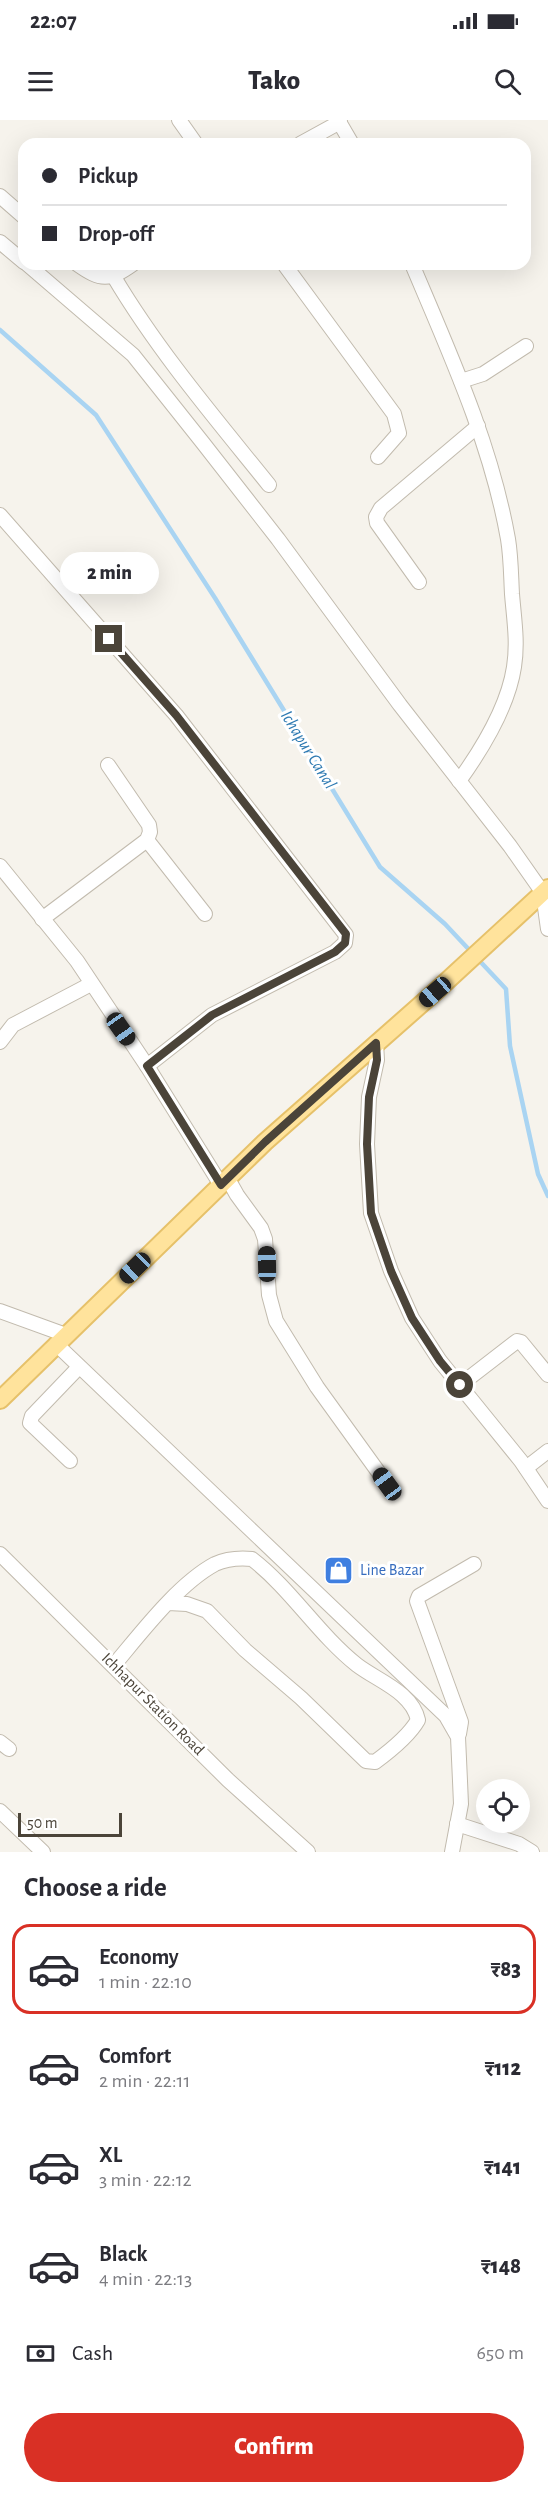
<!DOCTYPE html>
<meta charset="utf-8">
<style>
:root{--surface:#fff;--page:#f7f7f7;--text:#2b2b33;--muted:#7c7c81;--line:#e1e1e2;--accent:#d93025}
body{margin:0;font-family:"Alegreya Sans",sans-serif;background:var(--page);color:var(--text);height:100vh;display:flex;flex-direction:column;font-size:22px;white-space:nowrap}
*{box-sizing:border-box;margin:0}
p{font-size:20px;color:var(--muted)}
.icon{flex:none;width:33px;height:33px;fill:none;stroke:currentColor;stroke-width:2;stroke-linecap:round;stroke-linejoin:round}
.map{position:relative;height:1732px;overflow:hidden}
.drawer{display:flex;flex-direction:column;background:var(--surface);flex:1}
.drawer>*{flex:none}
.hud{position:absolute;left:18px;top:18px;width:513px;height:132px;border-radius:18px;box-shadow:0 6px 24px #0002;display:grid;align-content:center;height:132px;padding:0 24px;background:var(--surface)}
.buttons{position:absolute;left:476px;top:1659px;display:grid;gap:12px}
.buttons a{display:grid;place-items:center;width:54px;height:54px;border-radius:50%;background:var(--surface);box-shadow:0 6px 24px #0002;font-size:30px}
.scale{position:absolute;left:18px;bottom:15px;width:104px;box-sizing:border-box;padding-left:6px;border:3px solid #4b4439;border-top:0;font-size:16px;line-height:21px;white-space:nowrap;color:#4b4439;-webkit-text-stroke:4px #fff;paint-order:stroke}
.end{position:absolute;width:27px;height:27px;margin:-14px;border:8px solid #4b4439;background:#fff;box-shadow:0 0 0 3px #fff}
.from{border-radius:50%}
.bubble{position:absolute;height:42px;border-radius:21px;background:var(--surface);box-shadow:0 6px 24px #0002;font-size:20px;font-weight:800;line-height:42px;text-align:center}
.car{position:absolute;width:18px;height:36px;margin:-18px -9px;border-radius:8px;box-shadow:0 0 4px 2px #0007;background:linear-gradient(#222 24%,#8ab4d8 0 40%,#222 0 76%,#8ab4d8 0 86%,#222 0)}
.hud b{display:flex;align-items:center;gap:21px;height:57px;font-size:22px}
.hud b+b{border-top:2px solid var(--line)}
.hud i{width:15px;height:15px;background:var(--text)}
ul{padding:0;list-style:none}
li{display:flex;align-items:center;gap:18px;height:90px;margin:0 12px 9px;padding:0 12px;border:3px solid transparent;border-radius:18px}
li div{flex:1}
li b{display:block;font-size:22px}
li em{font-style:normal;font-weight:800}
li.active{border-color:var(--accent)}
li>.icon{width:54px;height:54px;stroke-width:1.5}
h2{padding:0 24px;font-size:27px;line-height:72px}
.pay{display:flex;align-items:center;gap:15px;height:66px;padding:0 24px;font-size:22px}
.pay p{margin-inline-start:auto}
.primary-button{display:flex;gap:12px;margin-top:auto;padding:12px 24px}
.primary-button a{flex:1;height:69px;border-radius:36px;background:var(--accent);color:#fff;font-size:24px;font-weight:800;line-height:69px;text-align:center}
.status{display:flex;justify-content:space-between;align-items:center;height:42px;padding:0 30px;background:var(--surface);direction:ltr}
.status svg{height:16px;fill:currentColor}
header{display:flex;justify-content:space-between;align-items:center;height:78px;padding:0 24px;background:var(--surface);font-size:27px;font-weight:800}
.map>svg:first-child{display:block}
</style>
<div class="status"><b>22:07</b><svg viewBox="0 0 49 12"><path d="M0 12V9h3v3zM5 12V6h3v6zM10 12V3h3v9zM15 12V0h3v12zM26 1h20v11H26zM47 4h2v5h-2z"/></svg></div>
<header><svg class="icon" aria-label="menu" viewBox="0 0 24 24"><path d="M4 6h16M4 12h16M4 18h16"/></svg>Tako<svg class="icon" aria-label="search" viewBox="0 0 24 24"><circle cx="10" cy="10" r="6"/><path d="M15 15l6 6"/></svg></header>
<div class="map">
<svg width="548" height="1732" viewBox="0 0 548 1732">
<rect width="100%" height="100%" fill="#f6f3ec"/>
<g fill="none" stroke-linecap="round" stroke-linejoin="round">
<polyline stroke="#a9d4f2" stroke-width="4.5" points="0,210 96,295 215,478 380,747 445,804 506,869 510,926 538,1054 548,1076"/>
<defs>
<g id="minor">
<polyline points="179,0 196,24"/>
<polyline points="338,0 352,24"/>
<polyline points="300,24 340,2"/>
<polyline points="0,76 24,97"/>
<polyline points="0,122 24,142"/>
<polyline points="27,144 133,235 203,323 278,419 400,585 510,726 543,773 548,809"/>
<path d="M77 144C101 161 109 161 133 144"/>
<polyline points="284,144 394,294 399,313 378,337"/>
<path d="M412 144C450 234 491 323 508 419 511 437 511 456 512 474 514 499 518 522 514 547 508 587 482 629 459 661"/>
<path d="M114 157C158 231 215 298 269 365"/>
<polyline points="461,261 483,254 526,226"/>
<polyline points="0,395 176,595 346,815 345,823 335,832 212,895 147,946"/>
<polyline points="419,462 377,403 376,397 381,388 478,306"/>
<polyline points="147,720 205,794"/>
<polyline points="0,746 77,841 147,946 221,1065"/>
<polyline points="42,799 147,720 150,712 149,705 108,645"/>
<polyline points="0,922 13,905 91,864"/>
<polyline points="376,923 377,940 369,977 367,1024 371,1093 391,1151 412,1198 440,1241 521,1341 548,1381"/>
<polyline points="228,1059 237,1075 261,1108 265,1119 269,1175 276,1201 317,1267 387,1364"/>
<polyline points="0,1191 66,1215"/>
<polyline points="56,1224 446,1596 458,1617 460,1661 461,1684 452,1732"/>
<polyline points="460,1265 517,1221 521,1222 548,1255"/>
<polyline points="70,1341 30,1303 32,1296 79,1247"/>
<polyline points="526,1348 548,1331"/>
<polyline points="0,1434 228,1660 308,1732"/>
<path d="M114 1545C141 1513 178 1464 215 1444 226 1439 241 1438 252 1439 291 1469 318 1514 357 1545 378 1561 412 1572 418 1600 409 1616 390 1631 375 1642L366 1641 301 1578 245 1530 207 1491 187 1484 168 1483"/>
<polyline points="459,1614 461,1602 417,1481 419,1476 474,1444"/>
<polyline points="0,1622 9,1629"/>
<polyline points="0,1691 43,1732"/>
<polyline points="457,1704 519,1724 532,1732"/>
</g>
<polyline id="major" points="0,1280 265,1022 435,872 548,768"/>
</defs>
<use href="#minor" stroke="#c2bbae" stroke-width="16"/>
<use href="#major" stroke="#e6c16a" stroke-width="20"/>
<use href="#minor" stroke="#fff" stroke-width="14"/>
<use href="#major" stroke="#ffe39c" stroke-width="16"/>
</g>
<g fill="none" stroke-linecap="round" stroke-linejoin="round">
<polyline stroke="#4b4439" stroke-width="8" points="109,519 176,595 346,814 345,823 335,832 212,895 147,946 221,1065 265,1022 376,923 377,940 369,977 367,1024 371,1093 391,1151 412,1198 440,1241 460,1265"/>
</g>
<defs>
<symbol id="shop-square" viewBox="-11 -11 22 22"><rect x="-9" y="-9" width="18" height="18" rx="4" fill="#3f7fe0" stroke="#fff"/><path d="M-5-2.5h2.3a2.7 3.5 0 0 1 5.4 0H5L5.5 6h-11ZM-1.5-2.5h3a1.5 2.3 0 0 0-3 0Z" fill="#fff"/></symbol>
</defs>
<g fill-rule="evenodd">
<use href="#shop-square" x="322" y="1434" width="33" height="33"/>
</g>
<g text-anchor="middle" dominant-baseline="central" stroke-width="6" stroke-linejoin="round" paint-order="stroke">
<g font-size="16" fill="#366cbe" stroke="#fff" text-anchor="start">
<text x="360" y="1450">Line Bazar</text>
</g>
<g font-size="16" fill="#4b4439" stroke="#fff">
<text transform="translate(153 1584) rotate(45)">Ichhapur Station Road</text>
</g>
<g font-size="18" font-style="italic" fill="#2e7ab2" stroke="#fff">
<text transform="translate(308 630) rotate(58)">Ichapur Canal</text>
</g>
</g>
</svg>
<div class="buttons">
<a><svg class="icon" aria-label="locate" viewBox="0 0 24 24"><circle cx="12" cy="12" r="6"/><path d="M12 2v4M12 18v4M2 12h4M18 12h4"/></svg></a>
</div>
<div class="scale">50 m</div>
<i class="end from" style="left:460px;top:1265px"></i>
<i class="end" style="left:109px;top:519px"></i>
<div class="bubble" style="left:60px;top:432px;width:99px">2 min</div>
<i class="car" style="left:435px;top:872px;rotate:229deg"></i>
<i class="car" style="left:121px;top:909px;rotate:145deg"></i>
<i class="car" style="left:267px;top:1144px;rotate:359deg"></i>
<i class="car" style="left:135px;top:1148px;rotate:226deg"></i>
<i class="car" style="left:387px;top:1364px;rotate:324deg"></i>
<div class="hud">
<b><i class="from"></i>Pickup</b>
<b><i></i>Drop-off</b>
</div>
</div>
<section class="drawer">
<h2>Choose a ride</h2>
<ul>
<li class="active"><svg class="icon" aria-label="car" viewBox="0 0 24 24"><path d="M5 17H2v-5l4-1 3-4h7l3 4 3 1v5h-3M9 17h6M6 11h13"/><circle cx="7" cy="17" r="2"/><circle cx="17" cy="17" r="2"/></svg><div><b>Economy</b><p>1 min · 22:10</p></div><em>₹83</em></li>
<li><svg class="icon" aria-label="car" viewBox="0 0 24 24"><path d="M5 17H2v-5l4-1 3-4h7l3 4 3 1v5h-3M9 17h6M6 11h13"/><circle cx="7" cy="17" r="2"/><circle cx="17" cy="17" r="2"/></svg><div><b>Comfort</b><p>2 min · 22:11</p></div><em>₹112</em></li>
<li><svg class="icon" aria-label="car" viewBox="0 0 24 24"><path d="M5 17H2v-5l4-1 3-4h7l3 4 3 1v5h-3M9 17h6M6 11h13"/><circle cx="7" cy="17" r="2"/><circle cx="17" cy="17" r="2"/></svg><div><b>XL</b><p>3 min · 22:12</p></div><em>₹141</em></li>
<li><svg class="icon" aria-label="car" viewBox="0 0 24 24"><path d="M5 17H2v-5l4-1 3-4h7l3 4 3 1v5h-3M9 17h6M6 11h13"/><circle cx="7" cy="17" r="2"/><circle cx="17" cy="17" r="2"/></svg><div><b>Black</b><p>4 min · 22:13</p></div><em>₹148</em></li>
</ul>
<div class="pay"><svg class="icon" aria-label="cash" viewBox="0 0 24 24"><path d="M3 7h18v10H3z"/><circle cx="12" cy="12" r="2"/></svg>Cash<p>650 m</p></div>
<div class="primary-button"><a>Confirm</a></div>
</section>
